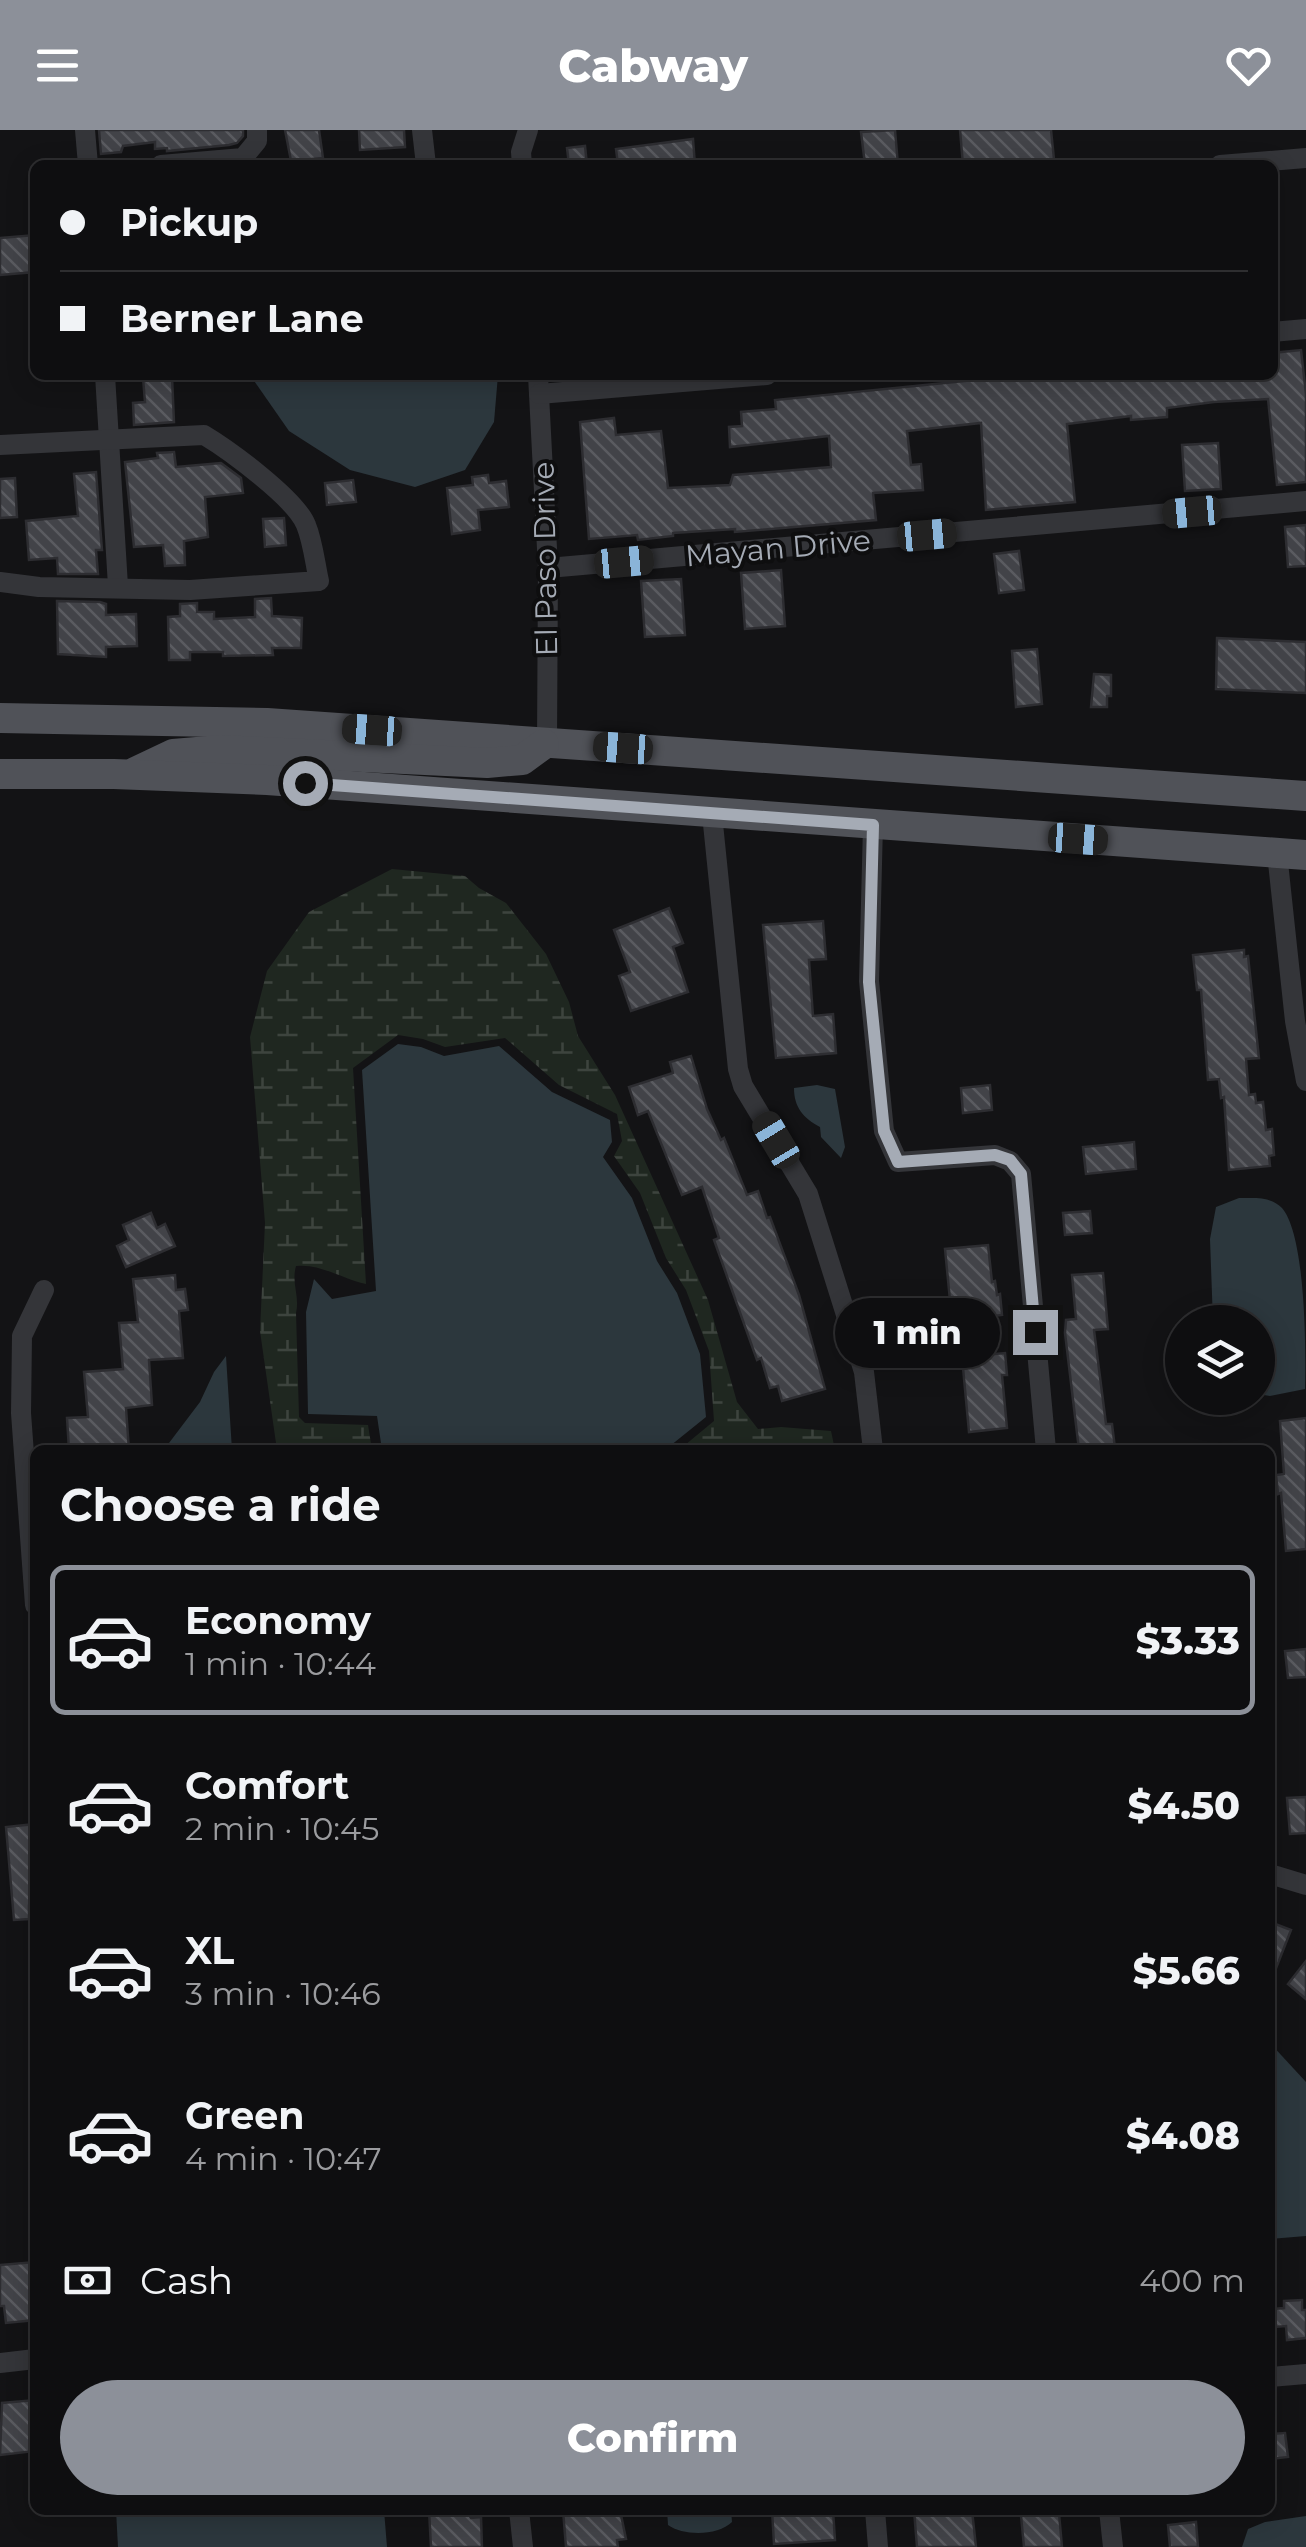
<!DOCTYPE html>
<meta charset="utf-8">
<style>
:root{--surface:#0e0e10;--page:#1c1c1e;--text:#f1f3f6;--muted:#9b9c9f;--line:#2e2e30;--accent:#8c9099}
body{margin:0;font-family:Montserrat,sans-serif;background:var(--page);color:var(--text);height:100vh;display:flex;flex-direction:column;font-size:38px;white-space:nowrap}
*{box-sizing:border-box;margin:0}
p{font-size:32px;color:var(--muted)}
.icon{flex:none;width:55px;height:55px;fill:none;stroke:currentColor;stroke-width:2;stroke-linecap:round;stroke-linejoin:round}
.map{position:relative;flex:1;overflow:hidden}
.sheet{position:absolute;left:30px;top:1315px;width:1245px;height:1070px;display:flex;flex-direction:column;background:var(--surface);border-radius:15px;box-shadow:0 5px 25px #0003,0 0 0 2px var(--line)}
.sheet>*{flex:none}
.top-card{position:absolute;left:30px;top:30px;width:1248px;height:220px;border-radius:15px;box-shadow:0 5px 25px #0003,0 0 0 2px var(--line);display:grid;align-content:center;height:220px;padding:0 30px;background:var(--surface)}
.controls{position:absolute;left:1165px;top:1175px;display:grid;gap:20px}
.controls a{display:grid;place-items:center;width:110px;height:110px;border-radius:50%;background:var(--surface);box-shadow:0 5px 25px #0003,0 0 0 2px var(--line);font-size:50px}
.end{position:absolute;width:45px;height:45px;margin:-22px;border:12px solid #a5abb5;background:#111;box-shadow:0 0 0 5px #111}
.from{border-radius:50%}
.bubble{position:absolute;height:70px;border-radius:35px;background:var(--surface);box-shadow:0 5px 25px #0003,0 0 0 2px var(--line);font-size:32px;font-weight:800;line-height:70px;text-align:center}
.car{position:absolute;width:30px;height:60px;margin:-30px -15px;border-radius:12px;box-shadow:0 0 8px 2px #0007;background:linear-gradient(#222 24%,#8ab4d8 0 40%,#222 0 76%,#8ab4d8 0 86%,#222 0)}
.top-card b{display:flex;align-items:center;gap:35px;height:95px;font-size:38px}
.top-card b+b{border-top:2px solid var(--line)}
.top-card i{width:25px;height:25px;background:var(--text)}
ul{padding:0;list-style:none}
li{display:flex;align-items:center;gap:30px;height:150px;margin:0 20px 15px;padding:0 10px;border:5px solid transparent;border-radius:15px}
li div{flex:1}
li b{display:block;font-size:38px}
li em{font-style:normal;font-weight:800}
li.current{border-color:var(--accent)}
li>.icon{width:90px;height:90px;stroke-width:1.5}
h2{padding:0 30px;font-size:45px;line-height:120px}
.pay{display:flex;align-items:center;gap:25px;height:110px;padding:0 30px;font-size:38px}
.pay p{margin-inline-start:auto}
.primary-button{display:flex;gap:20px;margin-top:auto;padding:20px 30px}
.primary-button a{flex:1;height:115px;border-radius:60px;background:var(--accent);color:#fff;font-size:40px;font-weight:800;line-height:115px;text-align:center}
header{display:flex;justify-content:space-between;align-items:center;height:130px;padding:0 30px;background:var(--accent);color:#fff;font-size:45px;font-weight:800}
.map>svg:first-child{display:block}
</style>
<header><svg class="icon" aria-label="menu" viewBox="0 0 24 24"><path d="M4 6h16M4 12h16M4 18h16"/></svg>Cabway<svg class="icon" aria-label="heart" viewBox="0 0 24 24"><path d="M12 20l-8-8c-3-5 5-10 8-4 3-6 11-1 8 4z"/></svg></header>
<div class="map">
<svg width="1306" height="2417" viewBox="0 0 1306 2417">
<defs>
<pattern id="wetland-marsh" width="20" height="14" patternUnits="userSpaceOnUse" patternTransform="scale(2.5)"><rect width="20" height="14" fill="#1f2720"/><path d="M1 5h8M5 5V1M11 12h8M15 12V8" fill="none" stroke="#3d443e"/></pattern>
<pattern id="building-back-hatch" width="6" height="6" patternUnits="userSpaceOnUse" patternTransform="scale(2.5)"><rect width="6" height="6" fill="#424348"/><path d="M-1 5l2 2M0 0l6 6M5-1l2 2" fill="none" stroke="#5a5b60"/></pattern>
</defs>
<rect width="100%" height="100%" fill="#131315"/>
<path fill="url(#wetland-marsh)" d="M392 739 465 746 479 758 506 773 546 824 569 872 578 906 615 965 708 1170 737 1272 758 1299 781 1297 831 1301 835 1320H679L714 1291 709 1221 686 1160 666 1128 640 1063 614 1026 622 1011 617 984 559 955 505 908 445 917 423 909 398 905 353 938 366 1154C342 1149 320 1133 296 1136 291 1153 300 1166 296 1183L299 1287 305 1293 368 1295 372 1320H277L260 1201 265 1093 250 907 267 841 309 782Z"/>
<g fill="#2c373d">
<polygon points="250,245 498,245 494,292 465,340 415,357 350,340 289,301"/>
<polygon points="398,914 421,917 444,926 499,916 552,962 610,990 612,1012 603,1027 632,1068 657,1131 677,1163 700,1224 706,1287 665,1320 382,1320 377,1286 308,1284 306,1182 314,1149 332,1169 376,1161 362,940"/>
<path d="M817 955 835 959 845 1017 841 1028 821 1007 820 997C803 988 794 977 794 958Z"/>
<path d="M1239 1068C1255 1068 1270 1066 1282 1078 1306 1106 1306 1221 1305 1259L1270 1266 1258 1264V1192H1213L1210 1109 1216 1077Z"/>
<polygon points="226,1226 232,1320 168,1320 169,1313 200,1272 214,1242"/>
<polygon points="1270,1913 1306,1952 1306,2106 1270,2109"/>
<polygon points="116,2380 384,2380 387,2417 118,2417"/>
<path d="M667 2380H731L732 2392C718 2406 683 2406 668 2395Z"/>
<polygon points="1306,2386 1306,2417 1242,2417 1248,2399 1265,2392"/>
</g>
<g fill="url(#building-back-hatch)" stroke="#2d2d31" stroke-width="2.5">
<polygon points="99,0 243,0 243,6 237,13 229,15 167,21 167,18 155,19 155,12 123,16 121,22 101,24"/>
<polygon points="285,0 319,0 323,28 291,31"/>
<polygon points="359,0 404,0 405,17 360,20"/>
<polygon points="895,0 898,35 865,35 861,2"/>
<polygon points="960,0 1051,0 1054,29 963,35"/>
<polygon points="693,9 695,35 618,35 616,19"/>
<polygon points="585,16 587,35 569,35 567,18"/>
<polygon points="35,105 35,142 0,145 0,108"/>
<polygon points="1301,220 1306,264 1306,352 1277,355 1268,269 1214,272 1167,278 1167,287 1131,290 1131,286 1067,294 1075,372 986,380 981,293 907,301 911,335 921,334 923,360 873,363 876,390 735,402 735,399 673,403 673,406 638,410 637,405 589,409 580,292 614,288 616,305 661,301 668,358 730,355 733,345 831,337 829,306 730,317 729,297 742,296 741,282 776,279 775,270 1014,246 1272,245 1272,223"/>
<polygon points="172,246 174,292 134,295 133,273 145,272 143,248"/>
<polygon points="1218,313 1221,359 1185,361 1182,315"/>
<polygon points="174,322 176,337 221,333 241,348 243,363 205,367 208,407 184,411 185,435 165,436 163,415 134,417 125,332 158,328 157,323"/>
<polygon points="96,342 102,420 96,420 98,444 58,444 57,428 29,430 26,391 78,386 74,344"/>
<polygon points="488,345 489,353 506,351 509,377 478,380 480,400 452,404 447,358 473,355 472,347"/>
<polygon points="15,348 17,387 0,388 0,349"/>
<polygon points="353,350 356,372 327,375 325,353"/>
<polygon points="284,388 286,415 265,417 263,389"/>
<polygon points="1306,395 1306,436 1288,437 1285,397"/>
<polygon points="1019,421 1024,460 999,463 994,424"/>
<polygon points="781,440 785,496 745,499 741,443"/>
<polygon points="681,449 685,505 645,507 641,451"/>
<polygon points="271,468 272,486 302,488 301,518 272,518 273,525 223,526 223,522 190,522 190,530 169,530 168,487 180,486 180,474 197,473 197,482 214,482 214,489 255,487 255,469"/>
<polygon points="57,471 100,472 106,474 106,485 136,484 137,516 106,517 106,527 58,524"/>
<polygon points="1217,508 1306,512 1306,563 1216,559"/>
<polygon points="1037,519 1042,574 1016,577 1012,521"/>
<polygon points="1094,544 1111,545 1111,566 1107,566 1107,577 1091,577"/>
<polygon points="669,778 683,813 673,817 688,862 631,881 619,846 630,842 614,800"/>
<polygon points="823,791 826,829 809,830 813,886 833,884 836,923 776,928 763,795"/>
<polygon points="1244,820 1244,827 1248,826 1259,928 1246,929 1249,965 1255,964 1256,973 1263,972 1266,1000 1272,999 1274,1025 1269,1026 1270,1036 1229,1040 1224,967 1221,968 1219,949 1208,950 1201,860 1197,860 1193,825"/>
<polygon points="691,926 707,979 721,1010 724,1008 747,1065 758,1061 767,1088 770,1087 799,1165 825,1259 782,1271 778,1256 770,1258 761,1228 757,1230 714,1110 719,1108 702,1057 682,1065 648,981 638,985 629,957 673,943 670,932"/>
<polygon points="990,955 992,980 963,983 961,958"/>
<polygon points="1134,1012 1136,1039 1086,1044 1083,1017"/>
<polygon points="1090,1081 1092,1103 1065,1105 1063,1083"/>
<polygon points="151,1083 157,1098 165,1094 175,1116 126,1137 117,1116 129,1110 123,1095"/>
<polygon points="988,1115 992,1152 995,1151 997,1165 1000,1164 1002,1185 952,1191 945,1119"/>
<polygon points="1103,1143 1108,1199 1094,1200 1106,1294 1112,1294 1115,1318 1079,1320 1065,1203 1066,1190 1076,1189 1072,1145"/>
<polygon points="175,1145 176,1160 185,1159 188,1180 179,1181 183,1228 149,1230 152,1275 126,1278 129,1320 69,1320 67,1288 88,1287 84,1242 123,1239 119,1193 138,1192 133,1149"/>
<polygon points="1005,1223 1007,1245 1002,1245 1007,1298 969,1302 962,1227"/>
<polygon points="1306,1288 1306,1419 1286,1421 1281,1363 1278,1364 1276,1345 1284,1344 1280,1291"/>
<polygon points="1306,1519 1306,1547 1288,1548 1285,1521"/>
<polygon points="1306,1667 1306,1703 1290,1704 1287,1668"/>
<polygon points="35,1694 35,1776 29,1776 29,1789 14,1790 6,1697"/>
<polygon points="1270,1792 1291,1800 1271,1851 1270,1850"/>
<polygon points="1306,1831 1306,1869 1288,1854"/>
<polygon points="35,2132 35,2190 6,2193 4,2176 0,2176 0,2135"/>
<polygon points="1302,2170 1302,2180 1306,2180 1306,2208 1287,2210 1286,2196 1275,2197 1273,2179 1284,2178 1284,2171"/>
<polygon points="35,2270 35,2321 0,2325 2,2273"/>
<polygon points="1285,2303 1288,2327 1270,2329 1270,2304"/>
<polygon points="429,2380 467,2380 471,2388 481,2387 482,2417 431,2417"/>
<polygon points="563,2380 620,2380 626,2409 617,2410 618,2417 566,2417"/>
<polygon points="772,2380 833,2380 835,2410 774,2414"/>
<polygon points="914,2380 972,2380 976,2417 917,2417"/>
<polygon points="1059,2383 1062,2417 1024,2417 1021,2386"/>
<polygon points="1196,2392 1198,2417 1170,2417 1168,2395"/>
</g>
<g fill="none" stroke-linecap="round" stroke-linejoin="round">
<g stroke="#343539" stroke-width="20">
<polyline points="85,0 88,35"/>
<polyline points="422,0 426,35"/>
<polyline points="161,35 243,28 257,11 257,0"/>
<polyline points="522,35 521,22 528,0"/>
<polyline points="1220,35 1306,28"/>
<polyline points="1272,202 1306,199"/>
<polyline points="105,245 118,456"/>
<polyline points="538,245 548,438 547,612"/>
<polyline points="539,264 767,245"/>
<path d="M0 315 204 305C229 320 296 369 306 395 313 412 315 433 319 451L190 460 39 457 0 452"/>
<polyline points="548,438 1306,371"/>
<polyline points="712,684 738,939 743,956 808,1064 864,1242 873,1320"/>
<polyline points="873,695 869,851 884,1001 898,1032 995,1025 1010,1031 1021,1044 1046,1320"/>
<polyline points="1277,723 1295,891 1306,951"/>
<polyline points="35,1475 21,1283 22,1206 44,1160"/>
<polyline points="1270,1744 1306,1755"/>
<polyline points="0,2233 35,2229"/>
<polyline points="1270,2247 1306,2244"/>
<polyline points="519,2380 523,2417"/>
<polyline points="875,2380 878,2417"/>
<polyline points="1109,2380 1113,2417"/>
</g>
<g stroke="#505258" stroke-width="30">
<polyline points="0,588 267,593 1306,666"/>
<polyline points="135,642 173,624 221,620 487,633 522,630 544,614"/>
<polyline points="0,644 114,644 267,650 1306,725"/>
</g>
</g>
<g fill="none" stroke-linecap="round" stroke-linejoin="round">
<polyline stroke="#a5abb5" stroke-width="12" points="305,653 873,695 869,852 884,1001 898,1032 995,1025 1010,1030 1021,1044 1035,1202"/>
</g>
<g text-anchor="middle" dominant-baseline="central" stroke-width="8" stroke-linejoin="round" paint-order="stroke">
<g font-size="30" fill="#a5abb5" stroke="#0e0e0f">
<text transform="translate(778 418) rotate(-5)">Mayan Drive</text>
<text transform="translate(545 429) rotate(-91)">El Paso Drive</text>
</g>
</g>
</svg>
<div class="controls">
<a><svg class="icon" aria-label="layers" viewBox="0 0 24 24"><path d="M12 4l9 5-9 5-9-5zM3 14l9 5 9-5"/></svg></a>
</div>
<i class="end from" style="left:305px;top:653px"></i>
<i class="end" style="left:1035px;top:1202px"></i>
<div class="bubble" style="left:835px;top:1168px;width:165px">1 min</div>
<i class="car" style="left:1192px;top:382px;rotate:265deg"></i>
<i class="car" style="left:927px;top:405px;rotate:85deg"></i>
<i class="car" style="left:624px;top:432px;rotate:85deg"></i>
<i class="car" style="left:372px;top:600px;rotate:274deg"></i>
<i class="car" style="left:623px;top:618px;rotate:274deg"></i>
<i class="car" style="left:1078px;top:709px;rotate:94deg"></i>
<i class="car" style="left:776px;top:1010px;rotate:329deg"></i>
<div class="top-card">
<b><i class="from"></i>Pickup</b>
<b><i></i>Berner Lane</b>
</div>
<section class="sheet">
<h2>Choose a ride</h2>
<ul>
<li class="current"><svg class="icon" aria-label="car" viewBox="0 0 24 24"><path d="M5 17H2v-5l4-1 3-4h7l3 4 3 1v5h-3M9 17h6M6 11h13"/><circle cx="7" cy="17" r="2"/><circle cx="17" cy="17" r="2"/></svg><div><b>Economy</b><p>1 min · 10:44</p></div><em>$3.33</em></li>
<li><svg class="icon" aria-label="car" viewBox="0 0 24 24"><path d="M5 17H2v-5l4-1 3-4h7l3 4 3 1v5h-3M9 17h6M6 11h13"/><circle cx="7" cy="17" r="2"/><circle cx="17" cy="17" r="2"/></svg><div><b>Comfort</b><p>2 min · 10:45</p></div><em>$4.50</em></li>
<li><svg class="icon" aria-label="car" viewBox="0 0 24 24"><path d="M5 17H2v-5l4-1 3-4h7l3 4 3 1v5h-3M9 17h6M6 11h13"/><circle cx="7" cy="17" r="2"/><circle cx="17" cy="17" r="2"/></svg><div><b>XL</b><p>3 min · 10:46</p></div><em>$5.66</em></li>
<li><svg class="icon" aria-label="car" viewBox="0 0 24 24"><path d="M5 17H2v-5l4-1 3-4h7l3 4 3 1v5h-3M9 17h6M6 11h13"/><circle cx="7" cy="17" r="2"/><circle cx="17" cy="17" r="2"/></svg><div><b>Green</b><p>4 min · 10:47</p></div><em>$4.08</em></li>
</ul>
<div class="pay"><svg class="icon" aria-label="cash" viewBox="0 0 24 24"><path d="M3 7h18v10H3z"/><circle cx="12" cy="12" r="2"/></svg>Cash<p>400 m</p></div>
<div class="primary-button"><a>Confirm</a></div>
</section>
</div>
